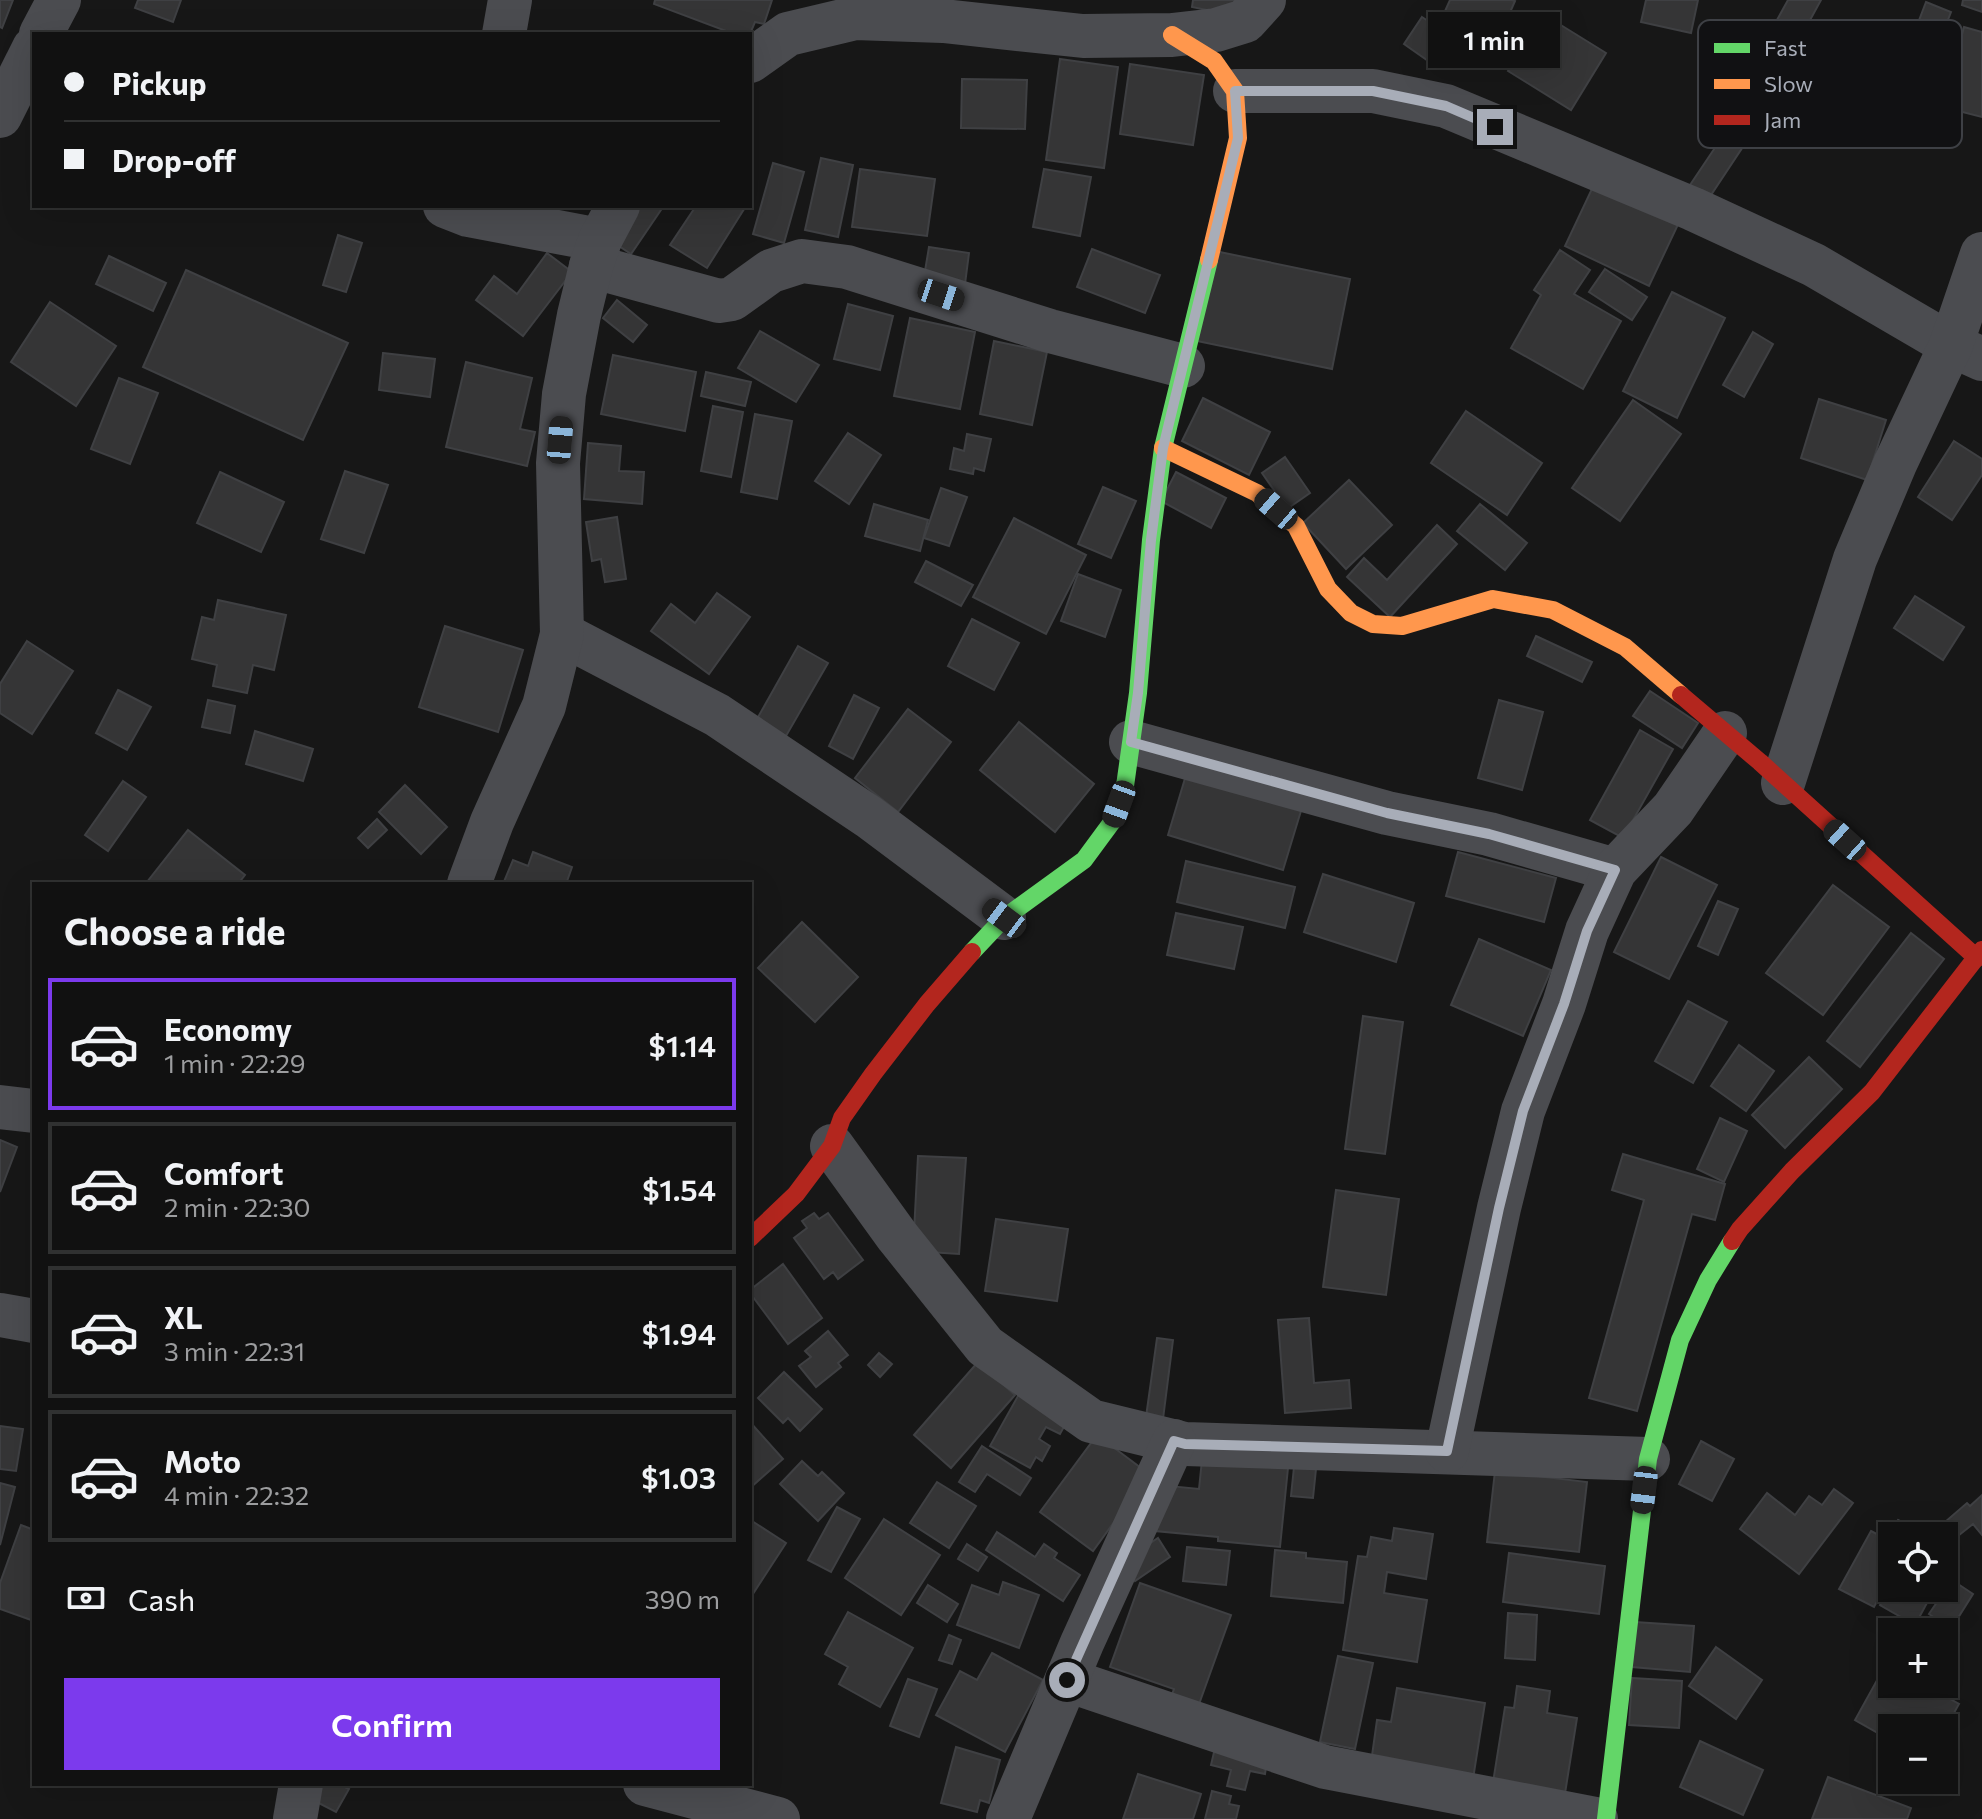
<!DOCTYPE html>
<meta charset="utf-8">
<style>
:root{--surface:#111;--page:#1a1a1a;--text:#f1f3f6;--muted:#9c9d9f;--line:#303131;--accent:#7c3aed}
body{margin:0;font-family:Commissioner,sans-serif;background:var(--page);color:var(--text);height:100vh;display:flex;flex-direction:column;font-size:30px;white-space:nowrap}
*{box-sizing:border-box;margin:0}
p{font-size:26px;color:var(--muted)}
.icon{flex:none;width:44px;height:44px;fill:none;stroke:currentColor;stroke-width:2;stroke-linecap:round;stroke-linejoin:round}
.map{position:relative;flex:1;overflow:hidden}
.drawer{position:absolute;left:32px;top:882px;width:720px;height:904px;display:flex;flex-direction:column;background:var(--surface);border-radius:0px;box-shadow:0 8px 32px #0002,0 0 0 2px var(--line)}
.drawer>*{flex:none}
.hud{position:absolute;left:32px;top:32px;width:720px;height:176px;border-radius:0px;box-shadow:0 8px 32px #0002,0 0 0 2px var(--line);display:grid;align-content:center;height:176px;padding:0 32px;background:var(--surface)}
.fabs{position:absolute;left:1878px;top:1522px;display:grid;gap:16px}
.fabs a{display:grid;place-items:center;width:80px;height:80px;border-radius:0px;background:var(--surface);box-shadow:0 8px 32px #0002,0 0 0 2px var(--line);font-size:40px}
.end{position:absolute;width:36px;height:36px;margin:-18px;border:10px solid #a8adb8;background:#111;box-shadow:0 0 0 4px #111}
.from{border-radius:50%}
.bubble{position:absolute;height:56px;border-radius:0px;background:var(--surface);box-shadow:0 8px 32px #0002,0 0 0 2px var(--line);font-size:26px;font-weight:600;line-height:56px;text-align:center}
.car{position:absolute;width:24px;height:48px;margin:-24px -12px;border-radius:10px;box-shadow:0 0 6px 2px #0007;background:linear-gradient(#222 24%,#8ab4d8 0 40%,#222 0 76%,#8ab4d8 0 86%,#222 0)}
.hud b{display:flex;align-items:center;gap:28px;height:76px;font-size:30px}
.hud b+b{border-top:2px solid var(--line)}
.hud i{width:20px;height:20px;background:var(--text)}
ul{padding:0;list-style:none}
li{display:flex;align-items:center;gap:24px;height:132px;margin:0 16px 12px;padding:0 16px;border:4px solid var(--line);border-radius:0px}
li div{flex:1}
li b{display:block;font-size:30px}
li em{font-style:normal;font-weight:600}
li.active{border-color:var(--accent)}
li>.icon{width:72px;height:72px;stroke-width:1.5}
h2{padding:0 32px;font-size:36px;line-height:96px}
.pay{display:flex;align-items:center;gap:20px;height:88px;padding:0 32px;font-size:30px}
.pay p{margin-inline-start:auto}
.button{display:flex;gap:16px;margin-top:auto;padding:16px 32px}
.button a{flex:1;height:92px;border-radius:0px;background:var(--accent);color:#fff;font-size:32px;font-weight:600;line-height:92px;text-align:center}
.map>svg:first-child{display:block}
</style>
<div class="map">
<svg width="1982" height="1819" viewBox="0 0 1982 1819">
<rect width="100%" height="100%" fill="#171717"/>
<g fill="#353536" stroke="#3f4043" stroke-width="2">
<polygon points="0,0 13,0 2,28 0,27"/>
<polygon points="138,0 181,0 173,22 135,8"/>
<polygon points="655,0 772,0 764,24 755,22 750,34 734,34 654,4"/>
<polygon points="1193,0 1239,0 1236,16 1192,7"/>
<polygon points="1450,0 1512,0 1515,1 1496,44 1441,20"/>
<polygon points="1646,0 1698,0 1691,33 1641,22"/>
<polygon points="1788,0 1821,0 1792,53 1767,38"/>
<polygon points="1963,0 1982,0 1982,12 1962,5"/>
<polygon points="1926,2 1951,12 1940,40 1915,31"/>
<polygon points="1543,14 1606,53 1571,110 1508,71"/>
<polygon points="1422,17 1452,37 1434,65 1404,44"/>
<polygon points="1964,27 1982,32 1982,117 1943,107"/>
<polygon points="1060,59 1118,67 1104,168 1046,160"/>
<polygon points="1130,64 1204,75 1193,145 1120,134"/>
<polygon points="962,79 1027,80 1025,129 961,128"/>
<polygon points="1743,106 1762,118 1707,201 1688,188"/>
<polygon points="821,158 853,165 838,237 805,230"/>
<polygon points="773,163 804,172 784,243 753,234"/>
<polygon points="860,169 935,179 927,236 852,227"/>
<polygon points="1044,169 1091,177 1080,236 1033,227"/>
<polygon points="1598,176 1682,216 1649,286 1565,246"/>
<polygon points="625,206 663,207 631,254 604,236"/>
<polygon points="696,206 746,206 707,268 670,245"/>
<polygon points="338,235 362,243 346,292 323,285"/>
<polygon points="929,247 969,253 965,284 924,277"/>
<polygon points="1092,249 1160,275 1145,313 1077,287"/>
<polygon points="1560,250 1590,270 1574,294 1621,321 1583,389 1511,348 1541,295 1534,290"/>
<polygon points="1215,251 1350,279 1332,369 1197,341"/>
<polygon points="547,253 572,272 523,336 476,300 494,276 517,294"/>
<polygon points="109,256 166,283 153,311 96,284"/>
<polygon points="1605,269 1647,297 1632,320 1589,292"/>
<polygon points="186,270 348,343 303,440 143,367"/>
<polygon points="1672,292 1725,318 1677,418 1623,391"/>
<polygon points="617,300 647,325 633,342 603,318"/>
<polygon points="50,302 116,346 76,406 11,362"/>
<polygon points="848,304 893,316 880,370 834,359"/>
<polygon points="910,318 975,332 960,409 894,396"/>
<polygon points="760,331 819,365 796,402 738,368"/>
<polygon points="1753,332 1773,344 1744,397 1723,385"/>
<polygon points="994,341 1047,352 1032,425 980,414"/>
<polygon points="383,353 435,359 430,397 379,390"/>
<polygon points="613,355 696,372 685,431 601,414"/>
<polygon points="466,362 532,378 520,429 535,432 527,466 446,447"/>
<polygon points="706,372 751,382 745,406 701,396"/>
<polygon points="119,378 158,393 130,464 91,449"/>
<polygon points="1203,398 1270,432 1249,475 1182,441"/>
<polygon points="1819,399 1886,420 1867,480 1801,458"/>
<polygon points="1633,400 1681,434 1620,521 1572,488"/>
<polygon points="713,406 743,412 731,477 701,471"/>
<polygon points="1466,411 1542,463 1507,515 1431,463"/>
<polygon points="755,414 792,421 777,499 741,492"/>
<polygon points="848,433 881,455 849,504 815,481"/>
<polygon points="967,434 991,439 984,471 974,468 973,474 950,469 954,448 964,451"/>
<polygon points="1954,441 1982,459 1982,475 1952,520 1918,497"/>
<polygon points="588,443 621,446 619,471 644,472 642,504 584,499"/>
<polygon points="1285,457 1310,493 1287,509 1262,473"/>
<polygon points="345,471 388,485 364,553 321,539"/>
<polygon points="220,472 284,502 261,552 197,523"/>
<polygon points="1176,472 1226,498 1211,528 1161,501"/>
<polygon points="1349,480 1392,525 1346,569 1303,523"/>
<polygon points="1103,487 1136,501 1111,558 1078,544"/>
<polygon points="941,488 967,497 949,546 924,538"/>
<polygon points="874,504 928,520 920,551 865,536"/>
<polygon points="1480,504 1527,543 1505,570 1457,531"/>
<polygon points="617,517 626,579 605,582 601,559 592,561 586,522"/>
<polygon points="1014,518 1086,555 1046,634 973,597"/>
<polygon points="1437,525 1457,544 1390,617 1347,577 1364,558 1387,580"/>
<polygon points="926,561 973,585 961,606 915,582"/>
<polygon points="1078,574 1121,590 1105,637 1061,621"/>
<polygon points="717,593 750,617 709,674 651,631 671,604 695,623"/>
<polygon points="1915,596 1964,627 1943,660 1894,628"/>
<polygon points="218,600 286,615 274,670 253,665 247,693 213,686 217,665 192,659 202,617 214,620"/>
<polygon points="972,619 1019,643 994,690 948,666"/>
<polygon points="445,626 523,650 498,732 419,707"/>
<polygon points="1536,636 1592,662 1582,682 1527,656"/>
<polygon points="27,641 73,671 32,734 0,713 0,684"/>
<polygon points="798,646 828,663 786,736 757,719"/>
<polygon points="118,690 151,707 127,750 96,733"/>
<polygon points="1650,691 1698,723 1682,748 1633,716"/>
<polygon points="854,695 879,708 853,759 829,746"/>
<polygon points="208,700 235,706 230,733 202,727"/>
<polygon points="1499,700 1543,712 1522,790 1478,778"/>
<polygon points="908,709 951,742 898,812 855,778"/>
<polygon points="1019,722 1094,784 1055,832 980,770"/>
<polygon points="1640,730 1673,749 1623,838 1590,820"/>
<polygon points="255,731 313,749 303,781 246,764"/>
<polygon points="1189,765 1304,801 1283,870 1168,835"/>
<polygon points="123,781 146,797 108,851 85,835"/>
<polygon points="405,785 447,827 421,854 379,812"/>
<polygon points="377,819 387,830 368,848 358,838"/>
<polygon points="188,830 245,875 238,884 150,884 147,882"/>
<polygon points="533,852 572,867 566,884 503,884 513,860 528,866"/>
<polygon points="1458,852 1556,878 1544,922 1446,896"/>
<polygon points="1661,857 1717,885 1669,979 1614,952"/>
<polygon points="1186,861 1295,887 1285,928 1177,902"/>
<polygon points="1323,874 1414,903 1396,962 1304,932"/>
<polygon points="1833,885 1889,927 1823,1015 1766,973"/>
<polygon points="1718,901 1738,909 1718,955 1698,946"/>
<polygon points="1176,913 1243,927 1234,969 1167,955"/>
<polygon points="802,922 858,977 815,1022 758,968"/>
<polygon points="1911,933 1944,959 1860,1067 1827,1041"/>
<polygon points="1479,939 1551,970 1523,1036 1451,1005"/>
<polygon points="1688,1001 1727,1022 1693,1083 1655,1061"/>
<polygon points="1363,1016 1403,1022 1385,1154 1345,1149"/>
<polygon points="1739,1045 1774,1071 1746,1111 1711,1086"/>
<polygon points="1809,1057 1842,1089 1785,1148 1752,1115"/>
<polygon points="1720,1118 1747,1131 1724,1182 1697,1169"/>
<polygon points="0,1140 17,1147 0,1192"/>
<polygon points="1623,1154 1725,1184 1715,1220 1692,1214 1637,1411 1589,1398 1644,1200 1612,1190"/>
<polygon points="918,1156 966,1158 959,1254 913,1251"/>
<polygon points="1336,1190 1399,1199 1386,1295 1323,1287"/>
<polygon points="814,1213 819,1219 828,1213 863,1260 838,1279 833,1272 824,1279 794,1238 807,1228 802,1221"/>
<polygon points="996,1219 1068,1229 1057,1301 985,1291"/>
<polygon points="783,1264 822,1318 788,1344 750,1293 750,1290"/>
<polygon points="1309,1318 1314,1383 1349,1380 1351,1408 1285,1413 1278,1320"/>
<polygon points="828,1331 848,1355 838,1363 841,1367 816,1387 799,1366 811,1357 805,1351"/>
<polygon points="1157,1338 1173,1340 1163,1419 1146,1417"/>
<polygon points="879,1353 892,1364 880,1377 868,1365"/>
<polygon points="978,1362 1015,1395 951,1468 914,1435"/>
<polygon points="784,1372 822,1409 800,1431 788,1418 783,1423 758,1398"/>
<polygon points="1023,1387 1071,1414 1060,1434 1046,1427 1039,1439 1050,1446 1042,1461 1036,1457 1030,1468 990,1446"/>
<polygon points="750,1422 783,1459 750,1488"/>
<polygon points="0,1426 23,1429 16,1471 0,1469"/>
<polygon points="1097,1435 1149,1474 1093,1551 1040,1512"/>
<polygon points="1701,1441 1734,1459 1712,1501 1679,1484"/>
<polygon points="982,1446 1031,1478 1020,1495 987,1474 975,1492 959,1482"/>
<polygon points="1203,1450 1289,1458 1280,1547 1218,1541 1218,1537 1155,1531 1159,1485 1199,1489"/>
<polygon points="802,1461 818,1476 822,1472 844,1493 818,1521 780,1484"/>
<polygon points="1294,1467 1316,1469 1313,1498 1291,1496"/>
<polygon points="1495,1471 1587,1482 1579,1552 1487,1542"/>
<polygon points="937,1482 976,1506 949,1548 910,1523"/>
<polygon points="0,1483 15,1487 0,1545"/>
<polygon points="1834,1489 1853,1503 1799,1574 1740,1529 1767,1493 1795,1515 1809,1496 1822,1505"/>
<polygon points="1982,1495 1982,1535 1973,1524 1958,1536 1945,1522 1967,1503 1970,1506"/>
<polygon points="837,1507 860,1519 831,1572 808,1560"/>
<polygon points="884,1519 940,1555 901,1615 845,1578"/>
<polygon points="1898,1520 1929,1536 1895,1536 1891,1533"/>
<polygon points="752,1521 786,1543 751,1597 750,1524"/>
<polygon points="21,1525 34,1530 34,1621 0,1609 0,1583"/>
<polygon points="1394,1528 1433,1534 1426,1579 1387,1572 1384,1593 1427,1600 1417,1662 1343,1650 1358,1556 1367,1557 1371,1537 1392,1541"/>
<polygon points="1871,1531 1892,1542 1892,1574 1874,1607 1839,1589"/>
<polygon points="997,1532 1035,1557 1044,1544 1057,1553 1054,1558 1080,1575 1063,1601 986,1550"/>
<polygon points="1158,1538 1170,1557 1135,1581 1122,1562"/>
<polygon points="967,1544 987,1557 978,1571 958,1559"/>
<polygon points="1187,1547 1230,1551 1226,1585 1183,1581"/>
<polygon points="1275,1550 1306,1553 1306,1558 1347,1562 1343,1603 1271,1596"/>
<polygon points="1509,1553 1605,1566 1599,1614 1503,1602"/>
<polygon points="1952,1580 1973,1594 1951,1629 1929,1614"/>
<polygon points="1003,1582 1039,1595 1019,1648 957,1625 972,1585 999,1595"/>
<polygon points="1140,1583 1231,1615 1198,1707 1171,1697 1174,1689 1110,1667"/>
<polygon points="1892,1583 1892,1588 1935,1588 1915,1625 1880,1605"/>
<polygon points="928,1585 958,1604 947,1622 917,1603"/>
<polygon points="848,1612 913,1648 880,1707 839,1684 848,1667 825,1654"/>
<polygon points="1508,1613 1537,1615 1535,1660 1505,1658"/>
<polygon points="1635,1622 1694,1626 1690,1672 1632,1667"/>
<polygon points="949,1635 961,1640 952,1664 939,1660"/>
<polygon points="1716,1647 1762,1680 1736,1719 1689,1686"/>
<polygon points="992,1653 1043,1680 1005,1752 936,1715 960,1671 977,1680"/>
<polygon points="1338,1656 1373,1663 1355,1749 1320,1742"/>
<polygon points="1886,1664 1892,1667 1892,1684 1923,1684 1959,1704 1944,1731 1944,1728 1892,1728 1892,1741 1855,1720"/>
<polygon points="1632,1678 1682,1681 1679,1728 1629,1725"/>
<polygon points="908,1679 937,1689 919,1737 890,1726"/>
<polygon points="1517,1686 1550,1691 1547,1713 1577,1718 1563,1806 1491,1795 1505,1707 1514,1708"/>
<polygon points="1397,1688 1485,1703 1473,1779 1371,1763 1377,1720 1391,1722"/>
<polygon points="1700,1741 1763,1770 1743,1815 1680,1787"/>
<polygon points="956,1747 1000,1760 989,1803 980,1800 977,1812 941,1803"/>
<polygon points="1215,1748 1267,1761 1265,1774 1250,1771 1245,1790 1227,1786 1231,1770 1211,1765"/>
<polygon points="1138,1774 1201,1794 1193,1819 1123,1819"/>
<polygon points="1828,1777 1911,1808 1907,1819 1812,1819"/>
<polygon points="314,1784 339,1784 349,1789 336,1812 307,1797"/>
<polygon points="1212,1791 1231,1796 1229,1804 1239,1806 1236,1819 1205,1819"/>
</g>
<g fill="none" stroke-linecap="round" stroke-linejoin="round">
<g stroke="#4b4c50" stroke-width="44">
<polyline points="41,34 59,0"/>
<polyline points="504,34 510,0"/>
<polyline points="750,61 788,34 855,18 943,21 1083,36 1172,35 1216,30 1245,21 1264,0"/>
<polyline points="1235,91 1373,91 1446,106 1693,209 1814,265 1951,345 1982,359"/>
<polyline points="0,116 34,48"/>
<polyline points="445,206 468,215 600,240"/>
<polyline points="591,266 719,301 732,299 771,271 802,261 847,267 1050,331 1183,366"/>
<polyline points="562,634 717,715 869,817 1004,918"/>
<polyline points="1131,742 1387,813 1489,834 1615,870"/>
<polyline points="1783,783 1855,559 1895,464 1951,345 1982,254"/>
<polyline points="469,884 492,822 544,706 562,634 558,463 564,394 579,315 591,266 600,240 618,206"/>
<polyline points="0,1107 34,1111"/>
<polyline points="832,1146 897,1236 985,1346 1091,1421 1185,1444 1648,1459"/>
<polyline points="0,1315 34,1321"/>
<polyline points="1447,1451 1499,1208 1523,1111 1564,1004 1587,931 1615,870 1673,809 1725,733"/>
<polyline points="1067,1680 1325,1767 1596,1819"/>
<polyline points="645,1784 778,1819"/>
<polyline points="295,1819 301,1784"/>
<polyline points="1008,1819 1082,1643 1174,1441"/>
</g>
<g stroke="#63d668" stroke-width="18">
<polyline points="972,952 1004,918 1084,860 1112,822 1125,786 1138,693 1151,540 1163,448 1209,260"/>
<polyline points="1606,1819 1648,1459 1680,1340 1708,1280 1732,1241"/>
</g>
<g stroke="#ff974d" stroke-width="18">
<polyline points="1172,35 1214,61 1235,91 1238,138 1209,260"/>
<polyline points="1163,448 1257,493 1296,526 1328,589 1351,613 1373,624 1402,626 1493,599 1553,610 1625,647 1681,695"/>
</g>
<g stroke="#b3261e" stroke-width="18">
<polyline points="1681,695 1760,762 1977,958"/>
<polyline points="750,1238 796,1194 832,1146 842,1118 873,1074 927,1004 972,952"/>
<polyline points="1732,1241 1740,1229 1792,1171 1872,1092 1982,950"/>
</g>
</g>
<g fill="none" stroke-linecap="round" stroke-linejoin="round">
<polyline stroke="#a8adb8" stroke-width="10" points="1067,1680 1174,1441 1185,1444 1447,1451 1499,1208 1523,1111 1564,1004 1587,931 1615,870 1489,834 1387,813 1131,742 1138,693 1151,540 1163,448 1238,138 1235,91 1373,91 1446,106 1495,127"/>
</g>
<rect x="1698" y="20" width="264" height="128" rx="12" fill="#111113" stroke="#3e4045" stroke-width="2"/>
<rect x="1714" y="43" width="36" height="10" fill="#63d668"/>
<rect x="1714" y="79" width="36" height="10" fill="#ff974d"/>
<rect x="1714" y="115" width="36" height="10" fill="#b3261e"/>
<g font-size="22" fill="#a8adb8">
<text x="1764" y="56">Fast</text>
<text x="1764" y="92">Slow</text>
<text x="1764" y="128">Jam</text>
</g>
</svg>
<div class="fabs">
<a><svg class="icon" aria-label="locate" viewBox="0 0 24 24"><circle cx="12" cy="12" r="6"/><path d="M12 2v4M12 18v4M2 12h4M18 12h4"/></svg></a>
<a>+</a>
<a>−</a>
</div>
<i class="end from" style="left:1067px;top:1680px"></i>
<i class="end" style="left:1495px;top:127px"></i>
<div class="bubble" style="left:1428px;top:12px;width:132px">1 min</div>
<i class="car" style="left:941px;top:295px;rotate:108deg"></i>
<i class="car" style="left:560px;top:440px;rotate:5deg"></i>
<i class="car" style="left:1276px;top:509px;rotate:311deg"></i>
<i class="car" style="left:1119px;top:804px;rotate:200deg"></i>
<i class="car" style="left:1845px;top:840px;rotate:312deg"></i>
<i class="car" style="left:1004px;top:918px;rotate:307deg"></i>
<i class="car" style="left:1644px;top:1490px;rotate:187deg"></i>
<div class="hud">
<b><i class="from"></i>Pickup</b>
<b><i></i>Drop-off</b>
</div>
<section class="drawer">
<h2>Choose a ride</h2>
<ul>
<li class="active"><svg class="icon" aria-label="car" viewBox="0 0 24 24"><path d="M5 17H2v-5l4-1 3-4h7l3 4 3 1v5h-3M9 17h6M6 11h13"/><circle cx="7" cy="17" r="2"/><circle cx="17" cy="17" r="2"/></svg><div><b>Economy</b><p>1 min · 22:29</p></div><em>$1.14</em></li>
<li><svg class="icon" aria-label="car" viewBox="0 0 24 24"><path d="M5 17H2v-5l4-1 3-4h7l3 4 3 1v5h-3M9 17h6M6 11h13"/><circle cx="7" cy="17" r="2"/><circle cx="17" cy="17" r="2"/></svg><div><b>Comfort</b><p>2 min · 22:30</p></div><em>$1.54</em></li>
<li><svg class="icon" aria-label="car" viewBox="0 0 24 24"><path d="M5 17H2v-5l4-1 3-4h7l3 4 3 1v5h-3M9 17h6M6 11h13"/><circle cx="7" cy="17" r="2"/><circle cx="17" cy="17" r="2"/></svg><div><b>XL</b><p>3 min · 22:31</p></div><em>$1.94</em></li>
<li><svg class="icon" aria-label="car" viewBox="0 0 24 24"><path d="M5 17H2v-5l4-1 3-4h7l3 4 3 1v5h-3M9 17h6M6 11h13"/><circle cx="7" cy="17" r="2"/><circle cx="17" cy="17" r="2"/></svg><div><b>Moto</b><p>4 min · 22:32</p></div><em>$1.03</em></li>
</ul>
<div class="pay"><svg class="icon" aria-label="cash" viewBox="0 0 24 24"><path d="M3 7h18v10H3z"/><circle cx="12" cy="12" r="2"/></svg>Cash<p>390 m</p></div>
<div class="button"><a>Confirm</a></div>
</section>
</div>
